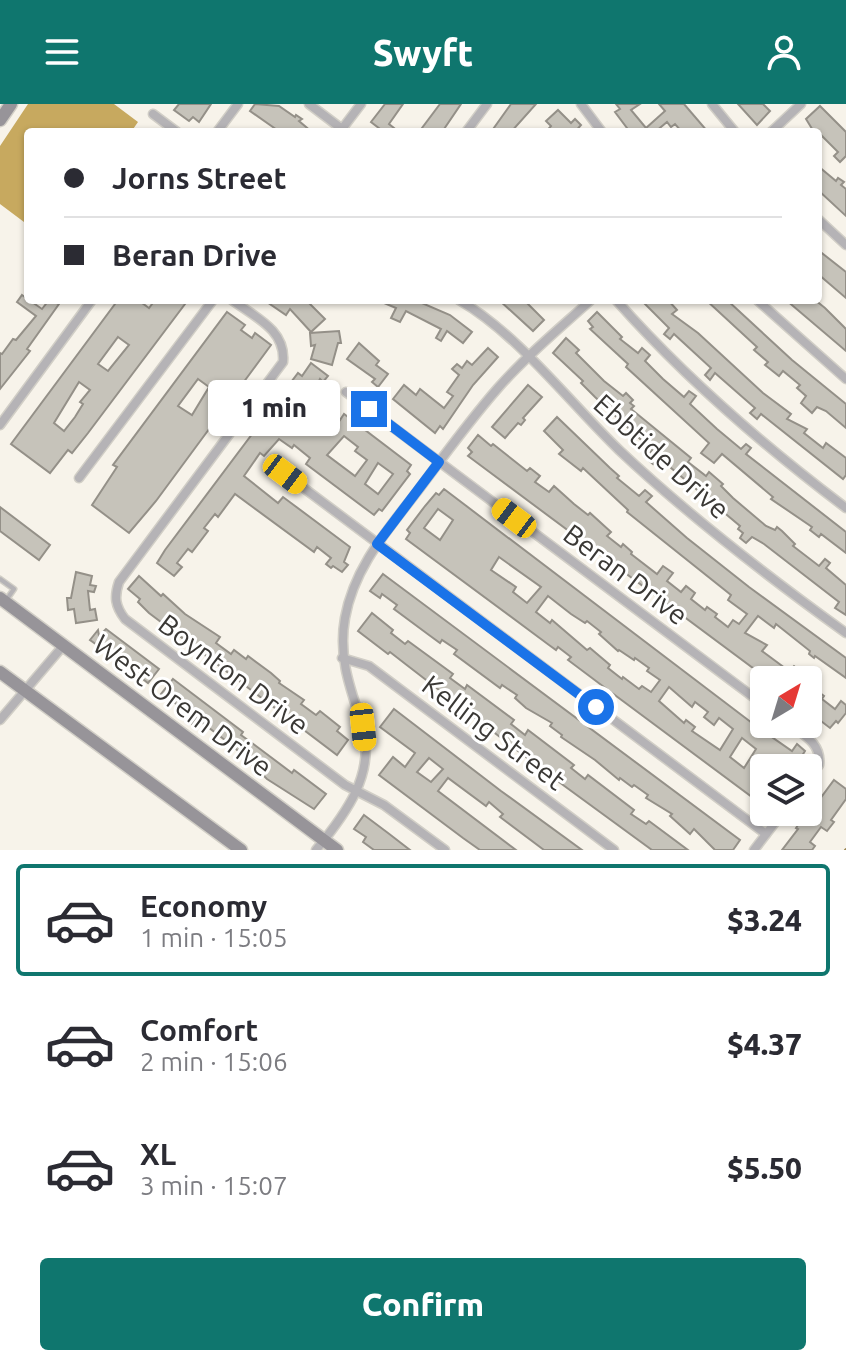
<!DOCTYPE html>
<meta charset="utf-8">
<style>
:root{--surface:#fff;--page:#f2f2f3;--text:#2b2b33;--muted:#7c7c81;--line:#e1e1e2;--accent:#0f766e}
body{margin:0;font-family:Ubuntu,sans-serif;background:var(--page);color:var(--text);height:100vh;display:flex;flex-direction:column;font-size:30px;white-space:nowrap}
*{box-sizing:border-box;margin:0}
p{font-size:26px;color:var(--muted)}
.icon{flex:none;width:44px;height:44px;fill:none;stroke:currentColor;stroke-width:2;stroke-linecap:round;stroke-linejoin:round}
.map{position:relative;height:746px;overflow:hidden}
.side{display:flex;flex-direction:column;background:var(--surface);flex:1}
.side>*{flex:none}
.top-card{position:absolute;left:24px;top:24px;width:798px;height:176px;border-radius:8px;box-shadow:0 2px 6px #0004;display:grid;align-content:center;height:176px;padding:0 40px;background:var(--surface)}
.needle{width:52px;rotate:38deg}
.controls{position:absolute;left:750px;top:562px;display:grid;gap:16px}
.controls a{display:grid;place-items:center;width:72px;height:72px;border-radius:8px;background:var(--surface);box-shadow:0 2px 6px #0004;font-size:40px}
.end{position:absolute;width:36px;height:36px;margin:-18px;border:10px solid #1a73e8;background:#fff;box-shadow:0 0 0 4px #fff}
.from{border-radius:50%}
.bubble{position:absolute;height:56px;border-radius:8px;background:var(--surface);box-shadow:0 2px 6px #0004;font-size:26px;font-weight:800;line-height:56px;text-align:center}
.car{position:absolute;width:24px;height:48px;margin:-24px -12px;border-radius:10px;box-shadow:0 0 6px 2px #0007;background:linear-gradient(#f5c518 24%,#345 0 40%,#f5c518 0 76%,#345 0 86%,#f5c518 0)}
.top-card b{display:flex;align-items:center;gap:28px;height:76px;font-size:30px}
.top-card b+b{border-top:2px solid var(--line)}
.top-card i{width:20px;height:20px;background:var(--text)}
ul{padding:14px 0 0;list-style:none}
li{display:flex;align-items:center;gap:24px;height:112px;margin:0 16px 12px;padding:0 24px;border:4px solid transparent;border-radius:8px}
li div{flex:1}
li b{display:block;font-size:30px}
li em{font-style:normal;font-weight:800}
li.on{border-color:var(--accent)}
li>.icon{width:72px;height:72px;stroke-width:1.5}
.primary-button{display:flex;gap:16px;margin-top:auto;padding:16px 40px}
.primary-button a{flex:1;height:92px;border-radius:8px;background:var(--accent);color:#fff;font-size:32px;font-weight:800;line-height:92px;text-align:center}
header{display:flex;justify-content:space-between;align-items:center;height:104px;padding:0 40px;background:var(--accent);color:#fff;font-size:36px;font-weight:800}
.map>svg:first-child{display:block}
</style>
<header><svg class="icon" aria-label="menu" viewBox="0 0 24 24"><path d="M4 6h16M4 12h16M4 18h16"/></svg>Swyft<svg class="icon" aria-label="person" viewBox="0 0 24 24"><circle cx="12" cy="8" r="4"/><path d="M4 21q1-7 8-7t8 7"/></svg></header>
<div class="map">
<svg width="846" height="746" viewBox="0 0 846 746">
<rect width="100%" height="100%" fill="#f7f3ea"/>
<polygon fill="#c7a95f" points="28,0 114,0 138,18 131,28 28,28 28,121 0,100 0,42"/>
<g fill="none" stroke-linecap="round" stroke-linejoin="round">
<polyline stroke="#9c8652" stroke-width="2" points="845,746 846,745"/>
</g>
<g fill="#c6c3ba" stroke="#949088" stroke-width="2" fill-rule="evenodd">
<polygon points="179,0 211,0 199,18 193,13 189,17 174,6"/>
<polygon points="255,0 279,2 295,13 296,11 302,15 299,17 312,28 280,28 250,7"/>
<polygon points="385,0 403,0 389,20 399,28 384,28 371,18"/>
<polygon points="440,0 461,0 442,28 419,28"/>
<polygon points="511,0 536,0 511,28 491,28"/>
<polygon points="616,0 640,0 631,6 646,24 665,7 659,0 684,0 708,28 682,28 675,20 671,23 667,18 655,28 630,28 615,8 620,5"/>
<polygon points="738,0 763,0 770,7 757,21"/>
<polygon points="820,2 846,28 846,52 840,58 834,52 838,48 818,28 814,28 806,15"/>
<polygon points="558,6 571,19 575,15 581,21 575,28 546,28 551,22 546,17"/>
<polygon points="818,62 836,77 838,74 844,78 841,81 846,85 846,112 818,86"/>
<polygon points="818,146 846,168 846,194 818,170"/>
<polygon points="22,191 42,205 49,196 59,200 27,245 30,247 0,285 0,249 2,250 13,235 16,236 36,212 17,198"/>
<path d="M118 196H138L149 204 155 196H188L88 329 72 349 68 346 50 369 11 340ZM118 233 129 241 108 267 98 260ZM79 278 90 286 80 298 83 300 75 313 64 327 54 319Z"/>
<polygon points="264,196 306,196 325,215 311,228 290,205 286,211"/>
<polygon points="377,196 415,196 450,211 472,228 463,239 447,227 441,237 436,234 441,225 406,207 400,218 391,214 396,204"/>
<polygon points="499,196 524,196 544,216 533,227"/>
<polygon points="641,196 668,196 677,206 672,210 698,229 763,289 791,310 787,315 807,325 804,329 823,344 826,339 846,354 846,371 843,375 761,310 757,315 750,309 755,304 715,269 710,276 705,271 711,264 674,230 670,235 664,230 669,224"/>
<polygon points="706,196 727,196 792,256 846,300 846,324 826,307 817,303 812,309 801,299 806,292 797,284 800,281 783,267 779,272 765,261 768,258 754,246 757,243"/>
<polygon points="786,196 815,196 825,204 846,225 846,247"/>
<path d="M227 208 245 221 241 226 252 234 255 229 271 241 156 397 129 429 92 401 117 363 113 361ZM198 275 209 283 192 311 178 302Z"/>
<polygon points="597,208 622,233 620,235 638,249 642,244 650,251 645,257 663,275 684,293 689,287 696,292 690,300 717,325 741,345 746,340 751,344 746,350 846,428 846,449 821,430 819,433 810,426 812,423 771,395 773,393 722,350 714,359 701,349 709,339 626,263 628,260 590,225 593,223 588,217"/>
<polygon points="339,227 341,239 338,239 332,261 311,255 315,241 311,242 310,229"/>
<polygon points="566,234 579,246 576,249 604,277 623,292 626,289 633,296 630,299 634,302 631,305 691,354 688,358 706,372 709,368 723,380 721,382 733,394 766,422 775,426 777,423 782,427 795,440 793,442 819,462 825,455 830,459 826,464 846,481 846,511 835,504 839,498 764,440 752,433 746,439 740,434 743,429 738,425 740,422 658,353 653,360 646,354 652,346 595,293 581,279 583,277 553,249"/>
<polygon points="359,239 379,257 376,261 388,270 378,283 372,278 375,275 347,255"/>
<polygon points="488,244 498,253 473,281 443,325 440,322 435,329 393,295 404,281 416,291 420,285 444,304 453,292 447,288 459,271 452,265 457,260 462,264 467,257 472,261"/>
<path d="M311 259 328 272 323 278 320 275 318 279 316 278 307 290 340 316 344 310 411 361 407 367 410 370 382 407 379 405 374 411 306 360 310 354 294 341 292 344 279 335 264 352 260 349 244 372 278 399 283 393 350 443 344 458 348 461 342 468 333 462 331 464 326 460 331 454 317 443 314 448 235 390 218 413 215 410 204 424 208 427 192 448 188 445 177 459 182 463 174 472 157 459 165 446 298 269 302 272ZM344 332 358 343 355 347 367 356 355 372 327 351ZM378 359 393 370 378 390 365 380Z"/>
<polygon points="528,281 542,293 523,314 525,316 521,321 518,319 505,334 492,323"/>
<polygon points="557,313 610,364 619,372 617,374 639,392 645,386 652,392 646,398 687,434 749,483 846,554 846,574 815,552 814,554 809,550 810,547 776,520 774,524 758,512 745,529 767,541 762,547 789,567 794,562 802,569 796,576 769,576 468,352 472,348 468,344 478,331 491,342 493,340 527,367 530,364 540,372 535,378 549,388 554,382 574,400 588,411 590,409 611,428 607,432 621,443 623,440 632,448 631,450 657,470 663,462 673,469 667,477 681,488 686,482 695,489 691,495 705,506 707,503 717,510 715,513 728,523 733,516 739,520 747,510 728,496 731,491 627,408 628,406 583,364 581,367 559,350 563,346 544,327"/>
<path d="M444 385 756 622 792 647 797 640 805 647 800 655 807 660 804 664H764V702L600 580 568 556 571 553 558 543 556 546 549 541 406 435 410 429 407 426 425 402 436 389 439 391ZM438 405 453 416 440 436 424 424ZM499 453 541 483 527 499 513 488 516 483 491 466ZM548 492 571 510 585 519 587 517 601 528 599 530 618 547 619 546 634 556 635 554 649 564 647 567 660 576 651 588 642 582 639 585 623 573 622 575 608 564 610 561 590 544 587 546 552 516 550 519 536 508ZM669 583 692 603 695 598 708 608 704 613 714 621 719 614 733 625 720 646 692 627 695 623 686 616 684 619 659 597ZM742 634 756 645 744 664 730 653Z"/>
<polygon points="0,403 50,441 39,456 0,427"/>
<polygon points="76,468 92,472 90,481 96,482 94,488 88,487 90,506 95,505 97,516 76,519 74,505 68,506 67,494 71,494"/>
<polygon points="383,470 740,736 733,746 715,746 694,725 690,730 670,712 672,710 646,694 648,691 634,681 632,683 620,674 619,676 595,656 561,633 562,631 550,622 552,619 526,604 515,594 517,591 502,581 500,584 454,550 457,546 442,536 440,539 429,531 394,505 397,501 382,490 380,494 370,487"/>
<polygon points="139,472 161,492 163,490 185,510 220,533 216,539 231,550 234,546 246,555 248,552 271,569 280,577 279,579 304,596 301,600 316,611 320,607 340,623 337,627 348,636 337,651 149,509 138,498 140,495 128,485"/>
<polygon points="372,509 393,526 391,529 405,540 408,537 453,570 450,574 465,585 467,581 514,616 511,620 525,631 528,626 574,661 571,664 585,675 588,671 634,706 631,710 646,720 649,717 688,746 652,746 548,670 408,562 390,548 388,550 358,527"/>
<polygon points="106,525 159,565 148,579 135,569 132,574 123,568 126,564 114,553 90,536 98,526 99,532"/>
<polygon points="173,575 243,628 241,631 256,642 292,669 294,666 326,690 314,705 267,675 234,643 196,614 192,620 182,613 187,607 161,590"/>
<polygon points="808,580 824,592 822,595 835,605 841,597 846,601 846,609 838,619 836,617 830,624 808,607"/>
<path d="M394 605 501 687 582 746H544L500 713 503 710 489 698 486 702 448 674 438 687 516 746H480L463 734 379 671 393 653 405 663 415 649 380 623ZM429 654 443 665 431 678 417 668Z"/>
<polygon points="834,676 846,685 846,695 831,716 834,718 827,727 821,723 810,738 815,742 812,746 782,746 798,725 796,724 800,718 802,719"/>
<polygon points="364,711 388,729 410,746 374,746 363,738 366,733 354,725"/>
</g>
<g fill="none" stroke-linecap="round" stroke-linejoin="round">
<defs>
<polyline id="lane" points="0,475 14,485 7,495"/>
<g id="street">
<polyline points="309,0 346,28"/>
<polyline points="581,0 602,28"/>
<polyline points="712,0 735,28"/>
<polyline points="153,10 177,28"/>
<polyline points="342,25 361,0"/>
<polyline points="217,28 238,0"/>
<polyline points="466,28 487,0"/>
<polyline points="771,28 801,0"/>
<polyline points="818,115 846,141"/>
<path d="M232 196C255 213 286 226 283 258L119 478C114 493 115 502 125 515L345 681 384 701 445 746"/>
<path d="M459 196C518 230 569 298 619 346 690 413 767 472 846 529"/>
<path d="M616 196C684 273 764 342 846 404"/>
<polyline points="757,196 846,275"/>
<polyline points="346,288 764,601"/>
<polyline points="0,321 92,196"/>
<polyline points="285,370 766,730"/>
<polyline points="79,374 213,196"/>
<polyline points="342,554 369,562 614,746"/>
<polyline points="0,616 63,542"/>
<path d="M789 620C804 631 822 640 819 661L808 676"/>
<path d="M316 746C345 711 377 669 362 620 350 584 338 553 345 514 354 464 386 428 416 389 443 353 469 317 498 284 526 252 560 224 591 196"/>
<polyline points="754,746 783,708"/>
</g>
<g id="secondary">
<polyline points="0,16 11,0"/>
<polyline points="0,494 337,746"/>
<polyline points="0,568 241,746"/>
</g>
</defs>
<use href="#lane" stroke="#d1cec6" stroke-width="7"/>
<use href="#street" stroke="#d1cec6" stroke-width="11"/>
<use href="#secondary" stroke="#d1cec6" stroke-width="15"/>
<use href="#lane" stroke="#b5b3b6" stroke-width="4"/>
<use href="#street" stroke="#b5b3b6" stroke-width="8"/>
<use href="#secondary" stroke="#979499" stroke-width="12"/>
</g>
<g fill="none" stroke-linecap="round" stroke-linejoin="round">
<polyline stroke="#1a73e8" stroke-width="10" points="369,305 439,358 377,440 596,603"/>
</g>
<g text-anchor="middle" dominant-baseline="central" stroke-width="6" stroke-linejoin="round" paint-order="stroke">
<g font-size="28" fill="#3a3835" stroke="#fff">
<text transform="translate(662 352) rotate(42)">Ebbtide Drive</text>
<text transform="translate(626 470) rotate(37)">Beran Drive</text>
<text transform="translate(234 570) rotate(37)">Boynton Drive</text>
<text transform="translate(183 601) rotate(37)">West Orem Drive</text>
<text transform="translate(494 628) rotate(37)">Kelling Street</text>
</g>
</g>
</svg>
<div class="controls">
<a><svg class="needle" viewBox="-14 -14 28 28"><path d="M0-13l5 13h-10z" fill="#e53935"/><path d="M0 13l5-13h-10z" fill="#7c7c81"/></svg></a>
<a><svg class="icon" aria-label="layers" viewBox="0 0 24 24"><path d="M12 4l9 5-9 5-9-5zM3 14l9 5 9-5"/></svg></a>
</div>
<i class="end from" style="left:596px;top:603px"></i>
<i class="end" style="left:369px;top:305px"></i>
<div class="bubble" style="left:208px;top:276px;width:132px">1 min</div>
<i class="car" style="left:285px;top:370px;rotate:127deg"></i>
<i class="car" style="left:514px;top:414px;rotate:307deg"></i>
<i class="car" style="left:363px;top:623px;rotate:174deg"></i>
<div class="top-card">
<b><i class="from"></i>Jorns Street</b>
<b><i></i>Beran Drive</b>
</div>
</div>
<section class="side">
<ul>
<li class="on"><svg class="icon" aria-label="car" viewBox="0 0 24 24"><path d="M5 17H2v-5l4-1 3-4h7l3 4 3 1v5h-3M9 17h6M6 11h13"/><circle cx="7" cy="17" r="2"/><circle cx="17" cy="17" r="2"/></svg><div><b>Economy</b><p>1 min · 15:05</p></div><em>$3.24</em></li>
<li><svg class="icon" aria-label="car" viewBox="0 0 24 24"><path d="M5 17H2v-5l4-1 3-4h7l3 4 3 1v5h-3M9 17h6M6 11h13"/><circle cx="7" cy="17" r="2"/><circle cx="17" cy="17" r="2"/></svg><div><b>Comfort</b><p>2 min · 15:06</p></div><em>$4.37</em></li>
<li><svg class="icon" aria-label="car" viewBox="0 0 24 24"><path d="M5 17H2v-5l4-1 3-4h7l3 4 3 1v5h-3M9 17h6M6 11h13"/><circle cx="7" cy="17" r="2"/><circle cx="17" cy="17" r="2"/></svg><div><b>XL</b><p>3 min · 15:07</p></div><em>$5.50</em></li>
</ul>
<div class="primary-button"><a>Confirm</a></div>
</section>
